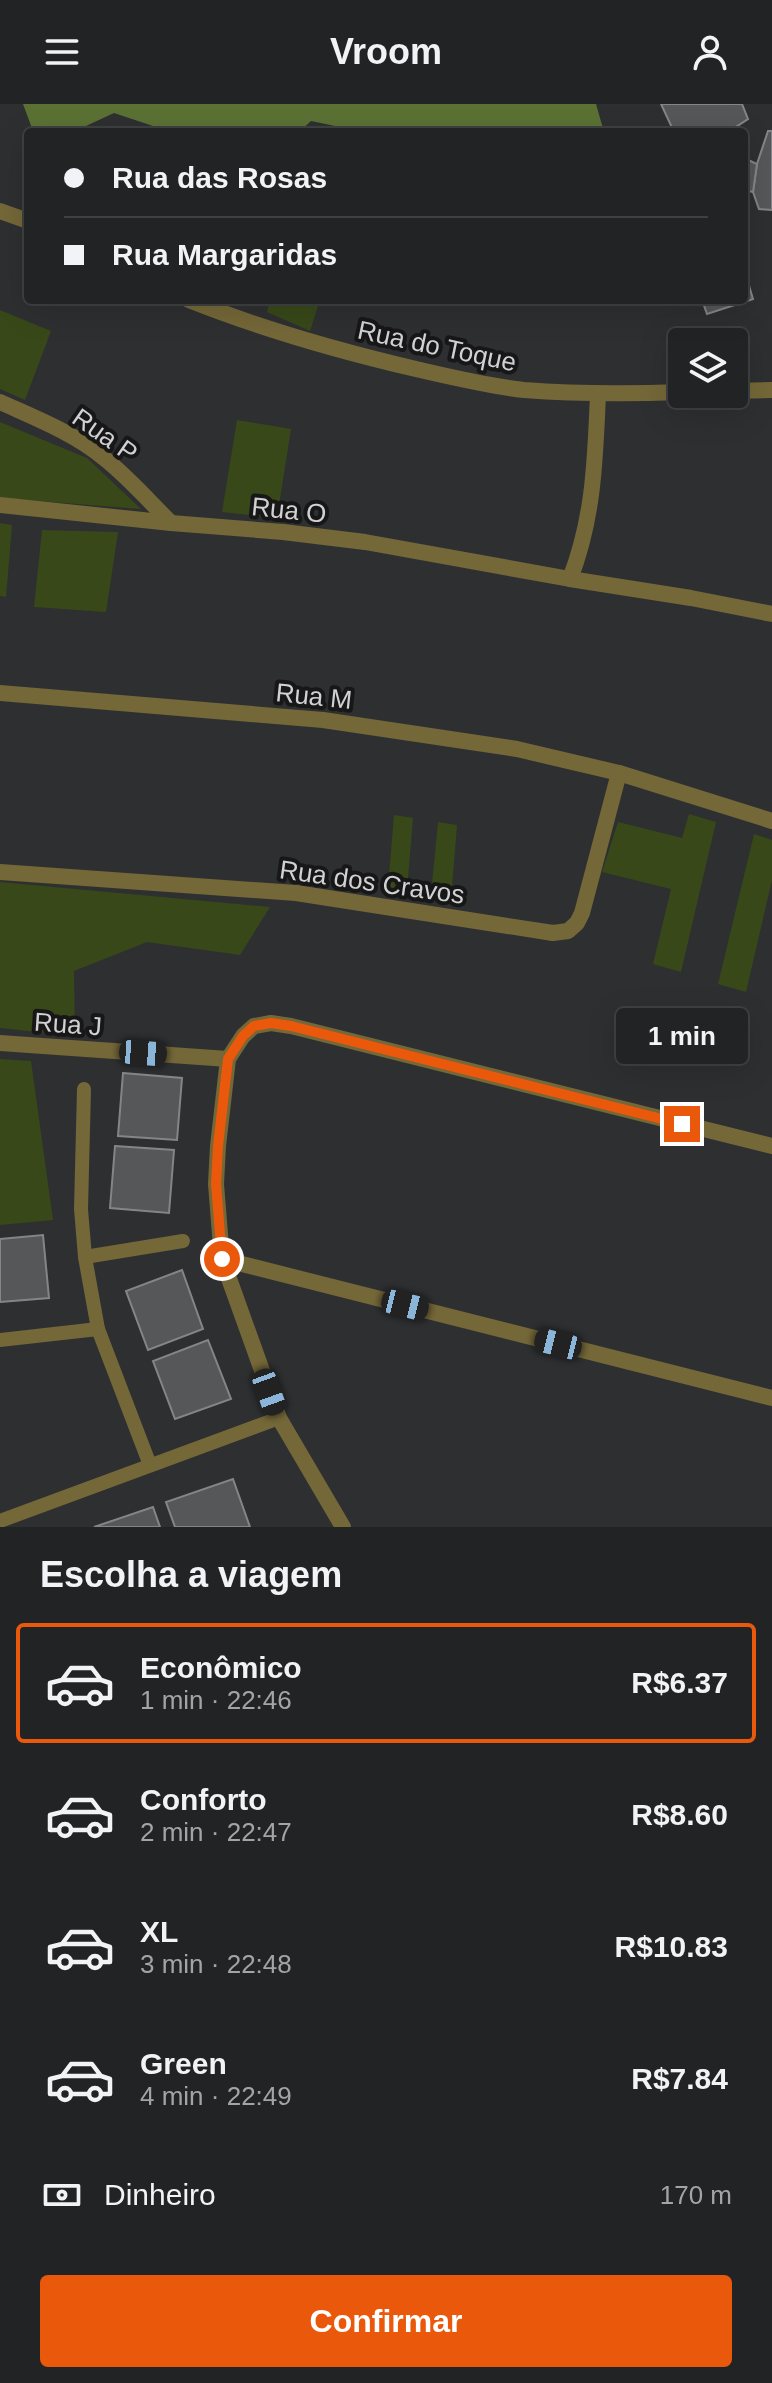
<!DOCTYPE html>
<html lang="pt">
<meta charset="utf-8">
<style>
:root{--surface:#222325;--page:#2a2b2d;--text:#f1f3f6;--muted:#a2a4a7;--line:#3f4042;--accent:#ea580c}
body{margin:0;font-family:Arial,sans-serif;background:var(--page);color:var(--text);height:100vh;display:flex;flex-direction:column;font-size:30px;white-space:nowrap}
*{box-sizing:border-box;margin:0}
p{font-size:26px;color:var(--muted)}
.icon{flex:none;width:44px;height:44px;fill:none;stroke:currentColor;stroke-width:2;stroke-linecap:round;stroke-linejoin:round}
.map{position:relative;height:1423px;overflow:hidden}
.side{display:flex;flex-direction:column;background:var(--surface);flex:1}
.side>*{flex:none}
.guide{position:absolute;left:24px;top:24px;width:724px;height:176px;border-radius:8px;box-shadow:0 8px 32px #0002,0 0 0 2px var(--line);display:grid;align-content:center;height:176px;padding:0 40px;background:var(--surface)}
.fabs{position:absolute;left:668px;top:224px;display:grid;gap:16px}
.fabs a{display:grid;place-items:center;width:80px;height:80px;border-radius:8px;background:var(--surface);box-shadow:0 8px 32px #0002,0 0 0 2px var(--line);font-size:40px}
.end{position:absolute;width:36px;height:36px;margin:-18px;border:10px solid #ea580c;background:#fff;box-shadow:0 0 0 4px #fff}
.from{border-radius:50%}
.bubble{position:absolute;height:56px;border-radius:8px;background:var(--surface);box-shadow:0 8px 32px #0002,0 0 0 2px var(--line);font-size:26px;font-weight:800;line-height:56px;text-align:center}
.car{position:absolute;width:24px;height:48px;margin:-24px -12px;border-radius:10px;box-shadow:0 0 6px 2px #0007;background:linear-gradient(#222 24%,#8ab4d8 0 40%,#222 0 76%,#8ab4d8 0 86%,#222 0)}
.guide b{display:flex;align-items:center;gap:28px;height:76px;font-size:30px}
.guide b+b{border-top:2px solid var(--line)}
.guide i{width:20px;height:20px;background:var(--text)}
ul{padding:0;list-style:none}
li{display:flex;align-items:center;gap:24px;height:120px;margin:0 16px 12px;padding:0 24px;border:4px solid transparent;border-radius:8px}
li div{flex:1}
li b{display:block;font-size:30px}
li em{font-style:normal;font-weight:800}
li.on{border-color:var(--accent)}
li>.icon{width:72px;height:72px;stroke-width:1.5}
h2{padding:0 40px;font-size:36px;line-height:96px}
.pay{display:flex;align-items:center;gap:20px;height:88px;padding:0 40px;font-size:30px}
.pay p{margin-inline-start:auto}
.action{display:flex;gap:16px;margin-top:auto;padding:16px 40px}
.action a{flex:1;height:92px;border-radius:8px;background:var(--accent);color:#fff;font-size:32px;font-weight:800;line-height:92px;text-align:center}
header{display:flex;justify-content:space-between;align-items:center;height:104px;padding:0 40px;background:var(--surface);font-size:36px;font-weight:800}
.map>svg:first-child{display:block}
</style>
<header><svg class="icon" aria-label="menu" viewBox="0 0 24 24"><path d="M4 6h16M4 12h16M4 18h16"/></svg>Vroom<svg class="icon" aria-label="person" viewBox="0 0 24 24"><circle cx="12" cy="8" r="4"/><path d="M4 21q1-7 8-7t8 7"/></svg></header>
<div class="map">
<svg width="772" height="1423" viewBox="0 0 772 1423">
<rect width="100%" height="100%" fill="#2e2f31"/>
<g fill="#384819">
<polygon points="270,196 320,196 310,227 267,208"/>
<polygon points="0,206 51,227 25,296 0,285"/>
<polygon points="237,316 291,325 277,414 222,408"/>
<polygon points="0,318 87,354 141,405 0,394"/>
<polygon points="0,419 12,421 6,493 0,492"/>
<polygon points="42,426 118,428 106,508 34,503"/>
<polygon points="689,710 716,718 681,868 653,860 671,785 602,768 618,718 682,734"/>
<polygon points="394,711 413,714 407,786 388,783"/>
<polygon points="438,718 457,721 451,794 431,790"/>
<polygon points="754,730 772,736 772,776 746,888 718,880"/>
<polygon points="0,778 270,803 240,851 147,838 74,867 75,932 0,924"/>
<polygon points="0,955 31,957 53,1116 0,1121"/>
</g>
<polygon fill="#5b7134" points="23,0 596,0 604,28 364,28 311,17 299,28 171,28 114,9 73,28 33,27"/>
<g fill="#565759" stroke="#848588" stroke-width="2">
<polygon points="661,0 742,0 748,15 728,28 674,28"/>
<polygon points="768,27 772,27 772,106 759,105 753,88 757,60"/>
<polygon points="744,54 757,60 753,88 744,86"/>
<polygon points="744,165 753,195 707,210 702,196 744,196"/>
<polygon points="123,969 182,974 177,1036 118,1032"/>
<polygon points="115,1042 174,1046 169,1109 110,1104"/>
<polygon points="43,1131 49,1194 0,1198 0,1135"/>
<polygon points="182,1166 203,1225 148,1246 126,1187"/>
<polygon points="208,1236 231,1295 175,1315 153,1257"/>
<polygon points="233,1375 250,1423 175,1423 166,1398"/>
<polygon points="153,1403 160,1423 94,1423"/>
</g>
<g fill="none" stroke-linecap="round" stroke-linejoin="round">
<g stroke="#746738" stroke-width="14">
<polyline points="84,985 81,1105 85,1153 98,1225 150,1361"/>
<polyline points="85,1153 183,1137"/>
<polyline points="0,1236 98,1225"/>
<polyline points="0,1417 279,1314"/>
</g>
<g stroke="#746738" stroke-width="16">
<polyline points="0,107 28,117"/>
<path d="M189 196C262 225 339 247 416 265 451 273 488 282 524 286 577 290 629 290 682 288"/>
<polyline points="734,287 772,286"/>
<path d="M0 298C35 314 74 329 104 354 128 373 149 397 171 419"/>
<polyline points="0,401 171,419 283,428 365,438 570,475 691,494 772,510"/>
<path d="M570 475C594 413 595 356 598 291"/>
<polyline points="0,589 323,616 517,645 619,669 772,717"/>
<polyline points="0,768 296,789 553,829 568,827 577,819 582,809 619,669"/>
<polyline points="0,939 228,955"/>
<polyline points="222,1155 772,1294"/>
<polyline points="343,1423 279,1314 222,1155 216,1080 218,1042 228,955 243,932 254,922 271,919 291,922 772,1042"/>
</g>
</g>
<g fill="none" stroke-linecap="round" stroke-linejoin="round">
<polyline stroke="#ea580c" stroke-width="10" points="222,1155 216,1080 218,1042 228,955 243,932 254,922 271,919 291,922 682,1020"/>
</g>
<g text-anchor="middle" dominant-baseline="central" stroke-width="8" stroke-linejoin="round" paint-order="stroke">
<g font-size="26" fill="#d1d1d3" stroke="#171718">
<text transform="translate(437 242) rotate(12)">Rua do Toque</text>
<text transform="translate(105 331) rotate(35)">Rua P</text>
<text transform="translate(289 406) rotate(6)">Rua O</text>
<text transform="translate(314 592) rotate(6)">Rua M</text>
<text transform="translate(372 778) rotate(8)">Rua dos Cravos</text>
<text transform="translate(68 920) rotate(4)">Rua J</text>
</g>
</g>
</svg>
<div class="fabs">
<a><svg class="icon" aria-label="layers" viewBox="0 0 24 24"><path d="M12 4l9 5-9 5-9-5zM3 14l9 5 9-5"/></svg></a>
</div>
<i class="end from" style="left:222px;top:1155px"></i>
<i class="end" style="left:682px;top:1020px"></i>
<div class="bubble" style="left:616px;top:904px;width:132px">1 min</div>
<i class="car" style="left:143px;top:949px;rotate:94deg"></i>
<i class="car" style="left:405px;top:1201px;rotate:104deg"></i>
<i class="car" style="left:558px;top:1240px;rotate:284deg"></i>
<i class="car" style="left:269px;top:1288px;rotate:160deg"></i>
<div class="guide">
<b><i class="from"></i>Rua das Rosas</b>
<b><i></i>Rua Margaridas</b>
</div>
</div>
<section class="side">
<h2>Escolha a viagem</h2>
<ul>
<li class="on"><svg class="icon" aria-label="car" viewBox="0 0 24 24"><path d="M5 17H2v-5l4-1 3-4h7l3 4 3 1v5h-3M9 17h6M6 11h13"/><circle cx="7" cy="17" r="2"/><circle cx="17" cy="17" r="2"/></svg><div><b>Econômico</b><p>1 min · 22:46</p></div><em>R$6.37</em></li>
<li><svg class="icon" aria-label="car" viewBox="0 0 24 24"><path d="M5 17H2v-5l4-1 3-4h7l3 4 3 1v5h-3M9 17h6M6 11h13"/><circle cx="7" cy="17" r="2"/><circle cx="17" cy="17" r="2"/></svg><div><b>Conforto</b><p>2 min · 22:47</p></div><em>R$8.60</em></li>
<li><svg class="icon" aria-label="car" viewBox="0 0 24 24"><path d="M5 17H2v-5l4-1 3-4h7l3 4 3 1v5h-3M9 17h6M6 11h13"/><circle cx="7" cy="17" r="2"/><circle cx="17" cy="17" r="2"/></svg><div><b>XL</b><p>3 min · 22:48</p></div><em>R$10.83</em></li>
<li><svg class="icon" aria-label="car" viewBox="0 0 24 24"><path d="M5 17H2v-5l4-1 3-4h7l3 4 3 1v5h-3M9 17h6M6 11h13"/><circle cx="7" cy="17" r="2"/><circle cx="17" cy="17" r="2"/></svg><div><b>Green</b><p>4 min · 22:49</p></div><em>R$7.84</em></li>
</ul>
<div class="pay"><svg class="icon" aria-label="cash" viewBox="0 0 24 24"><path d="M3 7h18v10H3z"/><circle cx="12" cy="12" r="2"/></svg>Dinheiro<p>170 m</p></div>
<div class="action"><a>Confirmar</a></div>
</section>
